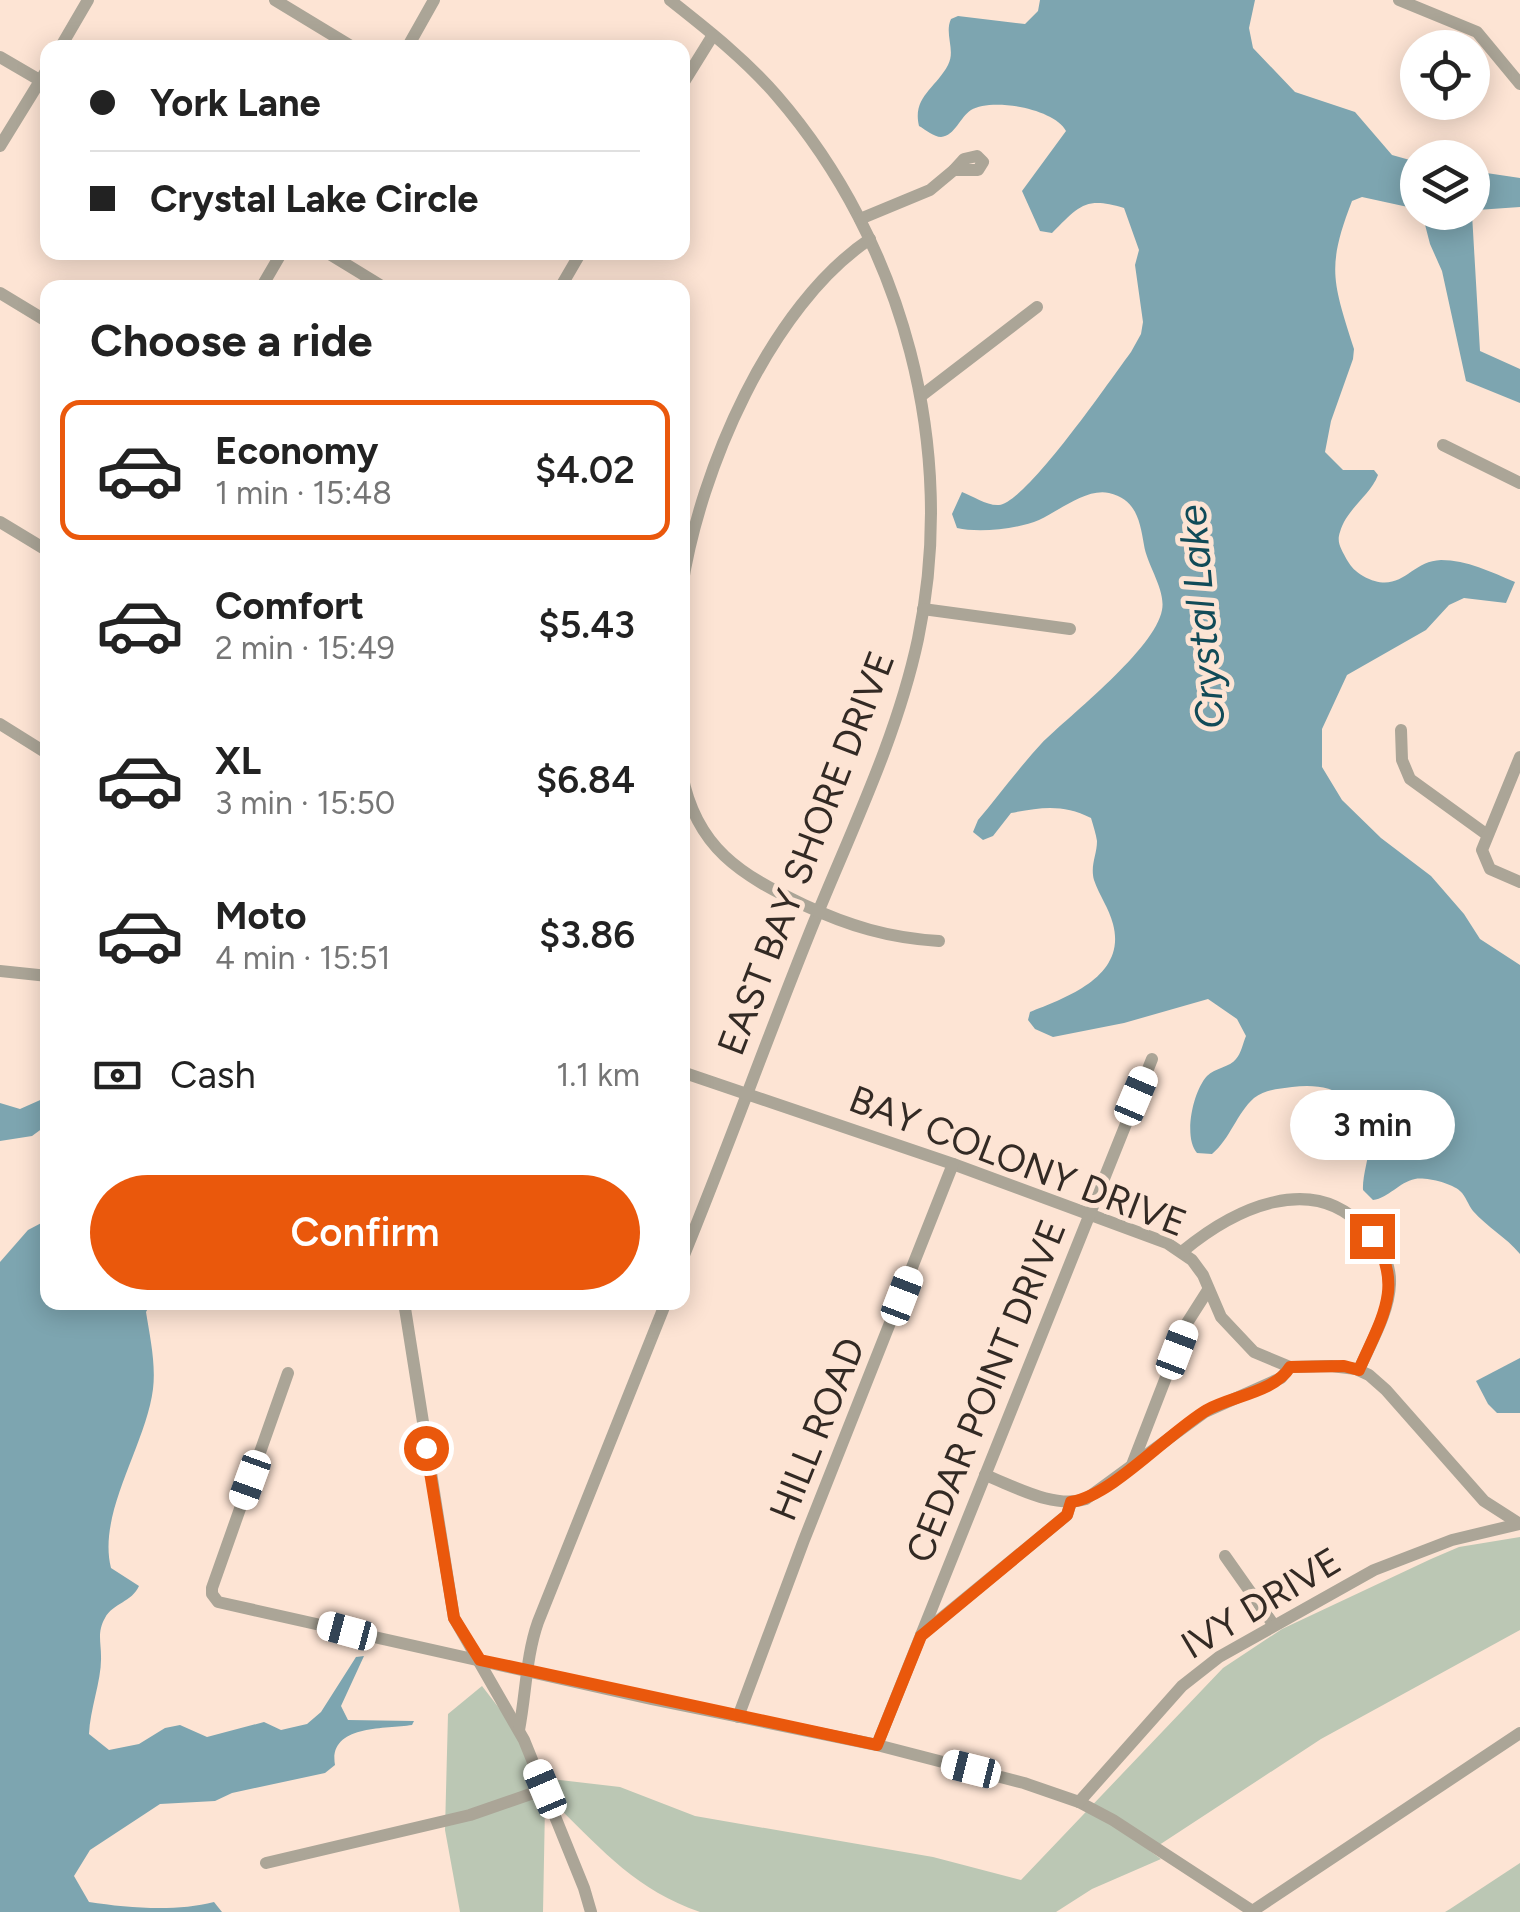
<!DOCTYPE html>
<meta charset="utf-8">
<style>
:root{--surface:#fff;--page:#f2f2f2;--text:#222;--muted:#767676;--line:#e0e0e0;--accent:#ea580c}
body{margin:0;font-family:Figtree,sans-serif;background:var(--page);color:var(--text);height:100vh;display:flex;flex-direction:column;font-size:38px;white-space:nowrap}
*{box-sizing:border-box;margin:0}
p{font-size:32px;color:var(--muted)}
.icon{flex:none;width:55px;height:55px;fill:none;stroke:currentColor;stroke-width:2;stroke-linecap:round;stroke-linejoin:round}
.map{position:relative;flex:1;overflow:hidden}
.panel{position:absolute;left:40px;top:280px;width:650px;height:1030px;display:flex;flex-direction:column;background:var(--surface);border-radius:20px;box-shadow:0 5px 25px #0003}
.panel>*{flex:none}
.banner{position:absolute;left:40px;top:40px;width:650px;height:220px;border-radius:20px;box-shadow:0 5px 25px #0003;display:grid;align-content:center;height:220px;padding:0 50px;background:var(--surface)}
.tools{position:absolute;left:1400px;top:30px;display:grid;gap:20px}
.tools a{display:grid;place-items:center;width:90px;height:90px;border-radius:50%;background:var(--surface);box-shadow:0 5px 25px #0003;font-size:50px}
.end{position:absolute;width:45px;height:45px;margin:-22px;border:12px solid #ea580c;background:#fff;box-shadow:0 0 0 5px #fff}
.from{border-radius:50%}
.bubble{position:absolute;height:70px;border-radius:35px;background:var(--surface);box-shadow:0 5px 25px #0003;font-size:32px;font-weight:600;line-height:70px;text-align:center}
.car{position:absolute;width:30px;height:60px;margin:-30px -15px;border-radius:12px;box-shadow:0 0 8px 2px #0007;background:linear-gradient(#fff 24%,#345 0 40%,#fff 0 76%,#345 0 86%,#fff 0)}
.banner b{display:flex;align-items:center;gap:35px;height:95px;font-size:38px}
.banner b+b{border-top:2px solid var(--line)}
.banner i{width:25px;height:25px;background:var(--text)}
ul{padding:0;list-style:none}
li{display:flex;align-items:center;gap:30px;height:140px;margin:0 20px 15px;padding:0 30px;border:5px solid transparent;border-radius:20px}
li div{flex:1}
li b{display:block;font-size:38px}
li em{font-style:normal;font-weight:600}
li.current{border-color:var(--accent)}
li>.icon{width:90px;height:90px;stroke-width:1.5}
h2{padding:0 50px;font-size:45px;line-height:120px}
.pay{display:flex;align-items:center;gap:25px;height:110px;padding:0 50px;font-size:38px}
.pay p{margin-inline-start:auto}
.primary-button{display:flex;gap:20px;margin-top:auto;padding:20px 50px}
.primary-button a{flex:1;height:115px;border-radius:60px;background:var(--accent);color:#fff;font-size:40px;font-weight:600;line-height:115px;text-align:center}
.map>svg:first-child{display:block}
</style>
<div class="map">
<svg width="1520" height="1912" viewBox="0 0 1520 1912">
<rect width="100%" height="100%" fill="#fde4d4"/>
<g fill="#bbc7b4">
<path d="M1520 1537V1630L1321 1739 1150 1851 1161 1859 1092 1889 1056 1912H700C637 1890 604 1852 558 1807L545 1806 543 1912H460L445 1830 448 1714 482 1686 513 1726 534 1777 620 1787 695 1816 933 1857 1021 1880 1223 1668 1282 1629 1431 1559 1459 1547Z"/>
<polygon points="1520,1863 1520,1912 1445,1912 1450,1909"/>
</g>
<g fill="#7da5b0">
<path d="M1040 0H1255L1249 28 1253 48 1295 92 1355 112 1392 155 1417 162V209L1362 197 1352 201C1326 268 1333 282 1354 349L1353 359 1331 421 1325 452 1343 470H1374L1378 475C1370 496 1347 508 1340 532 1336 543 1342 550 1347 560 1352 568 1355 571 1363 576 1401 597 1409 561 1441 560 1467 560 1491 572 1515 582L1506 603 1464 598 1449 605 1426 630 1347 675 1322 729V767L1342 800 1381 838 1431 876 1464 914 1480 939 1520 965V1254C1506 1237 1487 1227 1473 1211 1468 1205 1466 1196 1460 1191 1451 1183 1426 1177 1415 1179 1399 1182 1389 1198 1373 1200L1363 1190C1362 1173 1372 1152 1368 1136 1358 1095 1331 1082 1292 1087 1279 1089 1265 1089 1254 1098 1237 1113 1230 1139 1212 1154L1197 1153C1183 1137 1193 1091 1207 1076 1215 1068 1230 1067 1236 1059 1241 1054 1243 1043 1246 1036L1237 1019 1208 999 1124 1023 1053 1037 1035 1029 1028 1020 1030 1012C1068 997 1127 976 1113 924 1109 908 1099 895 1094 880 1090 865 1097 855 1097 841 1096 834 1093 825 1091 818 1063 804 1042 807 1011 813L993 836 983 840 973 832 978 820C999 795 1019 768 1041 744 1071 714 1155 649 1162 610 1166 590 1147 565 1144 545 1140 521 1136 499 1109 493 1086 488 1059 511 1039 520 1018 529 979 533 957 528L952 514 962 492C973 496 987 506 999 505 1027 502 1110 380 1131 352L1141 334 1143 322 1135 265 1139 250 1124 208C1085 196 1079 206 1052 233L1040 231 1022 191 1066 131C1055 109 992 97 971 110 960 117 955 136 941 137 934 137 926 130 919 126 912 97 936 88 948 65 956 50 944 34 951 19L958 16 1025 24 1038 11Z"/>
<polygon points="1473,171 1520,178 1520,207 1477,210 1472,214 1480,351 1520,369 1520,403 1466,381 1442,271 1430,244 1422,213 1472,212"/>
<polygon points="47,1097 47,1125 32,1136 0,1141 0,1103 20,1109"/>
<path d="M47 1220 48 1302 151 1303 146 1312C150 1337 156 1364 153 1389 146 1445 97 1513 111 1568L139 1586C132 1602 113 1603 105 1618 97 1632 101 1642 101 1656 102 1679 90 1709 89 1734L109 1750 139 1744 165 1728 180 1725 207 1737 264 1722 281 1730 307 1724 321 1712 356 1657 364 1656 341 1706 348 1720 414 1721 412 1725C384 1729 328 1725 335 1765L325 1773 232 1793 215 1801 160 1804 90 1850 74 1876 89 1902C128 1908 176 1912 214 1902L222 1912H0V1262L28 1230Z"/>
<polygon points="1520,1358 1520,1413 1497,1413 1488,1404 1476,1381"/>
</g>
<g fill="none" stroke-linecap="round" stroke-linejoin="round">
<g stroke="#aba597" stroke-width="12">
<polyline points="275,0 354,48"/>
<path d="M670 0C708 30 745 59 777 96 904 243 958 449 918 639 896 742 847 839 808 937 765 1044 726 1153 682 1260"/>
<polyline points="1399,0 1477,32 1520,84"/>
<polyline points="60,48 88,0"/>
<polyline points="407,48 434,0"/>
<polyline points="0,57 48,85"/>
<polyline points="682,85 713,35"/>
<polyline points="0,146 48,68"/>
<polygon points="977,156 983,162 978,170 954,170 964,159"/>
<polyline points="860,219 930,190 954,170"/>
<polyline points="326,252 385,288"/>
<polyline points="261,288 282,252"/>
<polyline points="560,288 581,252"/>
<polyline points="0,293 48,322"/>
<polyline points="921,396 1037,307"/>
<polyline points="1443,445 1520,483"/>
<polyline points="0,522 48,551"/>
<path d="M682 587C700 470 770 306 870 239"/>
<polyline points="923,609 1070,629"/>
<polyline points="0,724 48,754"/>
<polyline points="1401,730 1402,760 1410,779 1486,834"/>
<polyline points="1520,757 1482,850 1490,869 1520,882"/>
<path d="M682 774C696 848 741 875 804 905 849 926 889 938 939 941"/>
<polyline points="0,971 48,976"/>
<polyline points="682,1072 953,1164 1167,1243 1192,1260 1203,1275 1221,1317 1254,1352 1290,1367 1331,1366 1356,1369 1369,1375 1386,1390 1484,1501 1520,1524"/>
<path d="M1183 1251C1234 1209 1313 1170 1366 1230 1380 1245 1391 1263 1390 1284 1389 1313 1370 1344 1359 1370"/>
<polyline points="404,1302 454,1618 524,1740 584,1888 591,1912"/>
<polyline points="288,1373 212,1588 212,1594 218,1602 651,1699 877,1745 1024,1783 1079,1802 1113,1820 1254,1912"/>
<polyline points="1132,1465 1187,1323 1208,1290"/>
<path d="M985 1475C1016 1487 1054 1509 1086 1499L1205 1412 1281 1378 1290 1367"/>
<polyline points="1225,1556 1273,1624"/>
<polyline points="921,1635 1067,1515 1071,1502"/>
<polyline points="738,1717 804,1540 953,1164"/>
<path d="M519 1730C526 1694 526 1656 538 1622L666 1302"/>
<polyline points="877,1745 1152,1059"/>
<polyline points="1079,1802 1182,1686 1219,1657 1374,1570 1452,1540 1519,1524"/>
<polyline points="266,1863 470,1815 545,1789"/>
<polyline points="1251,1912 1520,1733"/>
</g>
</g>
<g fill="none" stroke-linecap="round" stroke-linejoin="round">
<path stroke="#ea580c" stroke-width="12" d="M426 1448 454 1618 480 1660 877 1745 921 1636 1067 1515 1071 1502C1112 1496 1168 1433 1207 1410 1232 1396 1275 1392 1290 1367L1344 1366 1359 1370C1380 1321 1406 1286 1372 1236"/>
</g>
<g text-anchor="middle" dominant-baseline="central" stroke-width="10" stroke-linejoin="round" paint-order="stroke">
<g font-size="38" fill="#332a24" stroke="#fde4d4">
<text transform="translate(806 853) rotate(-69)">EAST BAY SHORE DRIVE</text>
<text transform="translate(1018 1161) rotate(21)">BAY COLONY DRIVE</text>
<text transform="translate(986 1391) rotate(-68)">CEDAR POINT DRIVE</text>
<text transform="translate(817 1429) rotate(-68)">HILL ROAD</text>
<text transform="translate(1261 1603) rotate(-31)">IVY DRIVE</text>
</g>
<g font-size="40" font-style="italic" fill="#114b58" stroke="#fde4d4">
<text transform="translate(1201 617) rotate(-95)">Crystal Lake</text>
</g>
</g>
</svg>
<div class="tools">
<a><svg class="icon" aria-label="locate" viewBox="0 0 24 24"><circle cx="12" cy="12" r="6"/><path d="M12 2v4M12 18v4M2 12h4M18 12h4"/></svg></a>
<a><svg class="icon" aria-label="layers" viewBox="0 0 24 24"><path d="M12 4l9 5-9 5-9-5zM3 14l9 5 9-5"/></svg></a>
</div>
<i class="end from" style="left:426px;top:1448px"></i>
<i class="end" style="left:1372px;top:1236px"></i>
<div class="bubble" style="left:1290px;top:1090px;width:165px">3 min</div>
<i class="car" style="left:1136px;top:1096px;rotate:23deg"></i>
<i class="car" style="left:902px;top:1296px;rotate:21deg"></i>
<i class="car" style="left:1177px;top:1350px;rotate:21deg"></i>
<i class="car" style="left:250px;top:1480px;rotate:200deg"></i>
<i class="car" style="left:347px;top:1631px;rotate:285deg"></i>
<i class="car" style="left:971px;top:1769px;rotate:284deg"></i>
<i class="car" style="left:545px;top:1789px;rotate:337deg"></i>
<div class="banner">
<b><i class="from"></i>York Lane</b>
<b><i></i>Crystal Lake Circle</b>
</div>
<section class="panel">
<h2>Choose a ride</h2>
<ul>
<li class="current"><svg class="icon" aria-label="car" viewBox="0 0 24 24"><path d="M5 17H2v-5l4-1 3-4h7l3 4 3 1v5h-3M9 17h6M6 11h13"/><circle cx="7" cy="17" r="2"/><circle cx="17" cy="17" r="2"/></svg><div><b>Economy</b><p>1 min · 15:48</p></div><em>$4.02</em></li>
<li><svg class="icon" aria-label="car" viewBox="0 0 24 24"><path d="M5 17H2v-5l4-1 3-4h7l3 4 3 1v5h-3M9 17h6M6 11h13"/><circle cx="7" cy="17" r="2"/><circle cx="17" cy="17" r="2"/></svg><div><b>Comfort</b><p>2 min · 15:49</p></div><em>$5.43</em></li>
<li><svg class="icon" aria-label="car" viewBox="0 0 24 24"><path d="M5 17H2v-5l4-1 3-4h7l3 4 3 1v5h-3M9 17h6M6 11h13"/><circle cx="7" cy="17" r="2"/><circle cx="17" cy="17" r="2"/></svg><div><b>XL</b><p>3 min · 15:50</p></div><em>$6.84</em></li>
<li><svg class="icon" aria-label="car" viewBox="0 0 24 24"><path d="M5 17H2v-5l4-1 3-4h7l3 4 3 1v5h-3M9 17h6M6 11h13"/><circle cx="7" cy="17" r="2"/><circle cx="17" cy="17" r="2"/></svg><div><b>Moto</b><p>4 min · 15:51</p></div><em>$3.86</em></li>
</ul>
<div class="pay"><svg class="icon" aria-label="cash" viewBox="0 0 24 24"><path d="M3 7h18v10H3z"/><circle cx="12" cy="12" r="2"/></svg>Cash<p>1.1 km</p></div>
<div class="primary-button"><a>Confirm</a></div>
</section>
</div>
